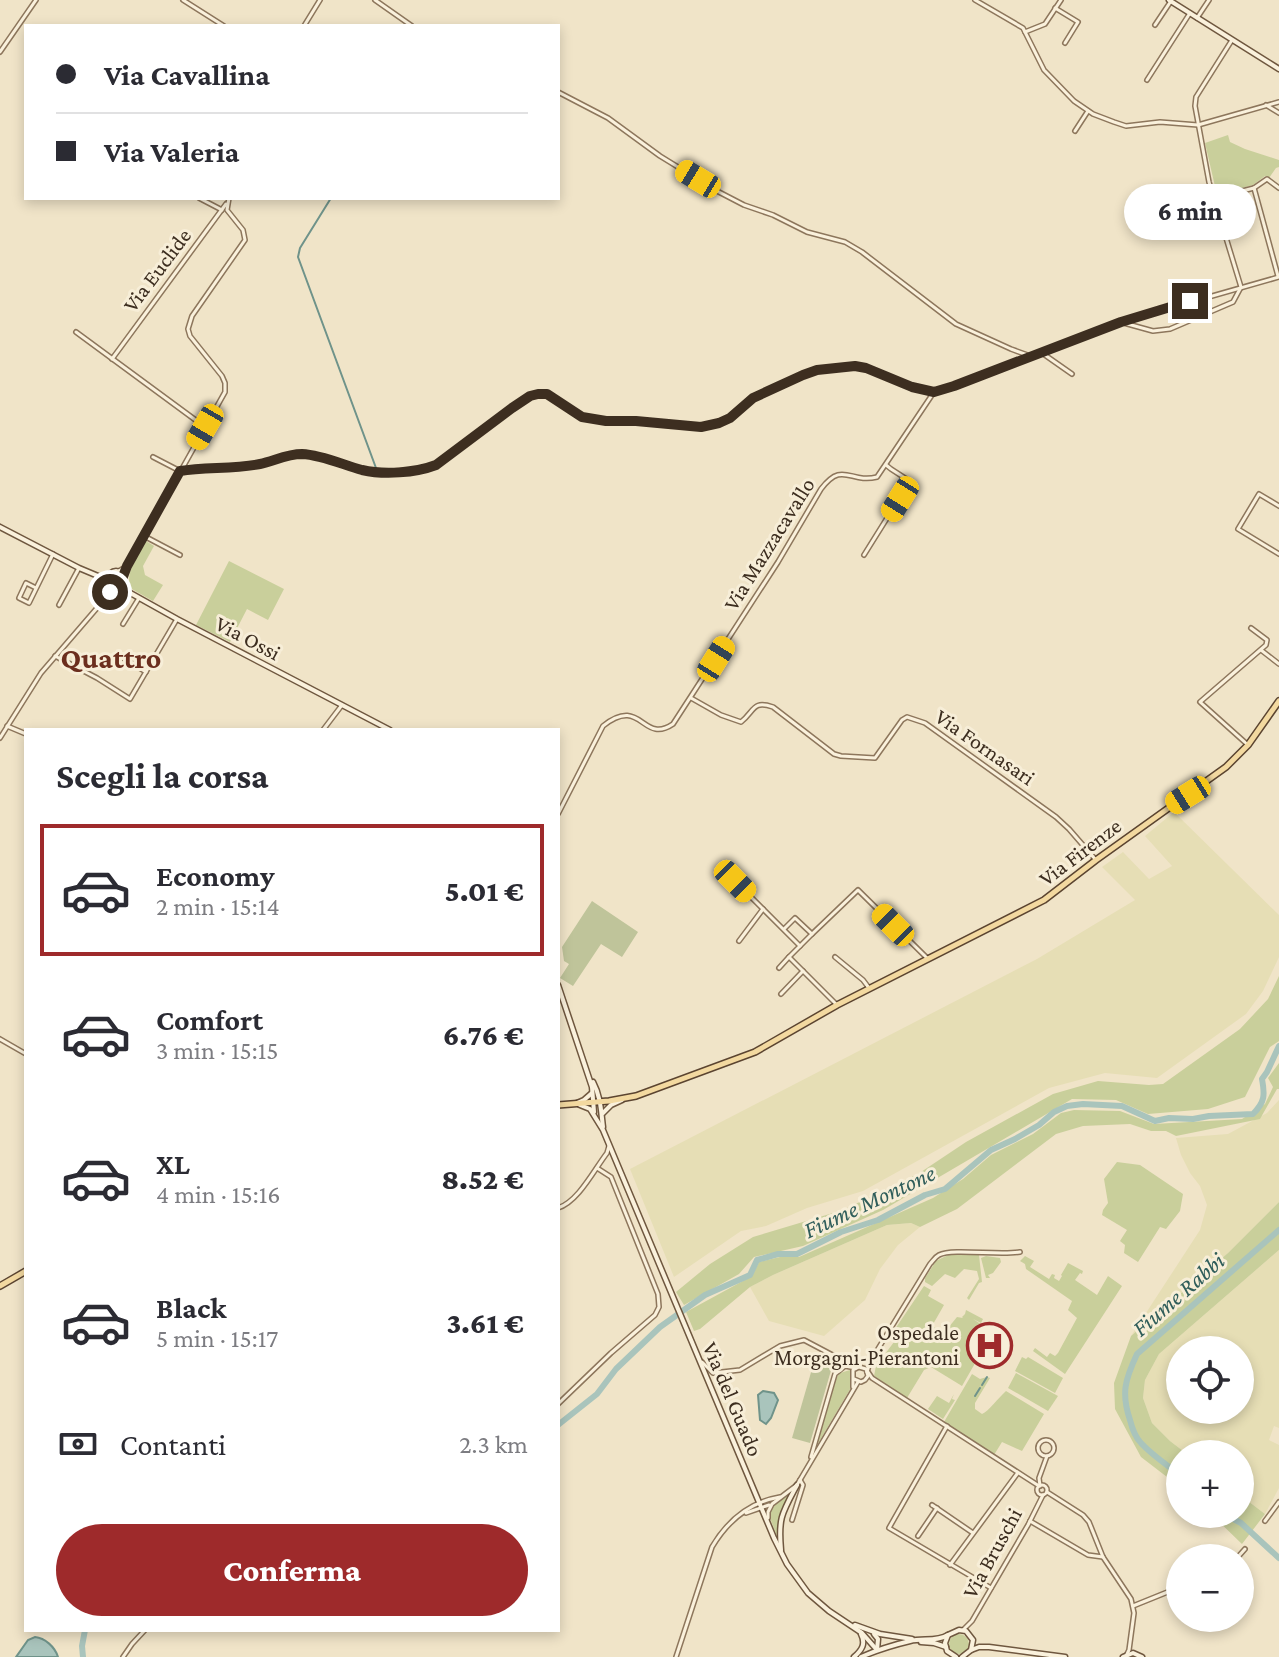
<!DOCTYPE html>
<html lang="it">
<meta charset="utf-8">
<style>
:root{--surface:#fff;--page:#f7f7f7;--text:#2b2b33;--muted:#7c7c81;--line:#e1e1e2;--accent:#9e2a2b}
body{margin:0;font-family:"Crimson Pro",serif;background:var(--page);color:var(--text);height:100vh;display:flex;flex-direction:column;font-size:30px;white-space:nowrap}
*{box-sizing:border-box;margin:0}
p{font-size:26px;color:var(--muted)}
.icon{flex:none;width:44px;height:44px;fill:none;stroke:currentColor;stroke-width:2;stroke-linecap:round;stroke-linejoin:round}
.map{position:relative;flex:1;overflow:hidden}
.panel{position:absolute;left:24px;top:728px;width:536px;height:904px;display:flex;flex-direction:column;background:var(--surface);border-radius:0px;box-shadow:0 4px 12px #0003}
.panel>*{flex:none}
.hud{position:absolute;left:24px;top:24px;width:536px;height:176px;border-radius:0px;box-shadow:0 4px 12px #0003;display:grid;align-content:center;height:176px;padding:0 32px;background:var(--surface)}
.tools{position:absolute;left:1166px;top:1336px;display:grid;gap:16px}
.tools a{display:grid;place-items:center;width:88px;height:88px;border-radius:50%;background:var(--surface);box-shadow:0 4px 12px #0003;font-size:40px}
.end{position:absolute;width:36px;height:36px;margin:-18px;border:10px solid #3d2e20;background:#fff;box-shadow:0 0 0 4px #fff}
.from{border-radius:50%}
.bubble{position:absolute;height:56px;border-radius:28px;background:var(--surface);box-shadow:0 4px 12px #0003;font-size:26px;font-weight:800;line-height:56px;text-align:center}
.car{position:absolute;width:24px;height:48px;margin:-24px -12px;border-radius:10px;box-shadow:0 0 6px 2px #0007;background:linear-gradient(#f5c518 24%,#345 0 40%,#f5c518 0 76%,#345 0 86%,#f5c518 0)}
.hud b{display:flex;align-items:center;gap:28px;height:76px;font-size:30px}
.hud b+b{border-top:2px solid var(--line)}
.hud i{width:20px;height:20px;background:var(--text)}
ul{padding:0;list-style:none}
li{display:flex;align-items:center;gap:24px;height:132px;margin:0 16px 12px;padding:0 16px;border:4px solid transparent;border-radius:0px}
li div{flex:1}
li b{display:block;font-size:30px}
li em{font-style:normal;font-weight:800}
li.active{border-color:var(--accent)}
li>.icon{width:72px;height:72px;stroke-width:1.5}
h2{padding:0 32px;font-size:36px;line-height:96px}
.pay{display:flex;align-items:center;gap:20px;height:88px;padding:0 32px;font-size:30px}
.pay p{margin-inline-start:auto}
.action{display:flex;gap:16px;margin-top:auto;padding:16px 32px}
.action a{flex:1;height:92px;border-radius:48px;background:var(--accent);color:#fff;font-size:32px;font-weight:800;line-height:92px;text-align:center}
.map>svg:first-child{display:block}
</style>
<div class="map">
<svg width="1279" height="1657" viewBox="0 0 1279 1657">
<rect width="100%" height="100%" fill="#f0e4c8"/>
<g fill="#e6deb5" fill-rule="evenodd">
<polygon points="1174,812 1279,915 1279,957 1263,991 1246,1014 1157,1078 1105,1073 1049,1088 863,1191 807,1208 766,1226 741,1231 674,1277 630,1169 1037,959 1135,900 1102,867 1123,852 1149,879 1172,866 1145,836"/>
<polygon points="1279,1100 1279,1202 1228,1253 1131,1336 1200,1230 1207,1205 1200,1186 1190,1173 1181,1155 1176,1138 1228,1134 1267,1113"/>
<polygon points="911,1223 920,1227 898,1245 880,1269 865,1300 824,1336 769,1321 750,1287 773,1275 887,1225"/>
<path d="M1279 1250V1428L1274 1426 1269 1440 1279 1445V1488L1265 1514 1240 1495V1454H1187L1170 1441 1152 1423 1143 1398 1145 1380 1159 1354ZM1180 1350H1240V1410H1180Z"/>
</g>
<g fill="#c9cf9b">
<polygon points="1228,135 1230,142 1245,149 1279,160 1279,167 1276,168 1269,178 1265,176 1253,185 1217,195 1205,143"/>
<path d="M146 541 154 546 143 566 145 575 163 585 153 601 130 588C126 570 137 557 146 541Z"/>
<polygon points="229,561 284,589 268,620 247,609 230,642 196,625"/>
<polygon points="1279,976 1279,1041 1270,1047 1245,1097 1208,1109 1148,1114 1116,1100 1072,1099 883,1210 803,1246 754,1257 739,1274 684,1305 676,1292 710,1264 753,1237 843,1210 918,1174 966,1142 1053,1094 1098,1081 1149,1085 1163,1084 1240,1029 1268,999"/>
<polygon points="1279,1063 1279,1089 1277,1089 1260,1119 1176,1136 1166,1131 1151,1131 1130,1124 1083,1126 1056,1134 957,1209 920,1227 911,1223 887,1225 773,1275 750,1287 700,1329 694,1331 686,1312 752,1276 759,1262 780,1257 799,1257 933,1198 963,1179 991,1155 1033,1134 1061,1113 1074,1110 1120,1111 1154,1124 1242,1119 1265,1104 1273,1087 1268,1078"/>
<polygon points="1117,1162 1140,1165 1183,1194 1180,1211 1166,1229 1160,1227 1138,1262 1124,1253 1125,1245 1120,1241 1127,1230 1102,1215 1103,1210 1108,1203 1104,1179"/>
<polygon points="1279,1202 1279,1250 1159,1354 1145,1380 1143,1398 1152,1423 1170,1441 1187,1454 1180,1454 1180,1487 1141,1457 1115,1409 1114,1383 1131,1336 1228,1253"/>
<polygon points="948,1255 979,1255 982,1282 979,1283 969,1300 967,1298 979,1279 977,1271 964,1269 955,1278 945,1274 932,1286 925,1282 925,1278 936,1261"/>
<polygon points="986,1256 1000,1258 1001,1262 993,1273 988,1275 990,1278 986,1278 981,1258"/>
<polygon points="1025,1256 1034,1261 1030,1267 1049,1279 1052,1274 1055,1275 1054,1278 1059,1281 1062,1276 1061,1275 1068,1263 1083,1271 1082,1274 1080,1273 1075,1280 1097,1295 1108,1276 1122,1286 1065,1374 1033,1351 1035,1348 1047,1357 1050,1353 1055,1356 1058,1353 1077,1318 1068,1310 1072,1301 1026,1269 1025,1264 1020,1261"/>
<polygon points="924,1286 931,1290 928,1296 944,1305 932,1326 944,1333 957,1317 963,1318 962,1317 965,1314 966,1310 983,1319 981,1323 973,1319 993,1332 962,1386 931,1367 924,1370 907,1398 874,1376 876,1366 894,1342 889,1338"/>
<polygon points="1022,1357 1026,1359 1028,1357 1063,1378 1055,1393 1015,1371"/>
<polygon points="850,1370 852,1386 816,1447 836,1378 840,1373"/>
<polygon points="1016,1373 1058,1396 1048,1411 1008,1388"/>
<path d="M972 1374 980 1379 987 1377 990 1378 975 1403V1409L982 1414C989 1411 998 1398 1006 1391L1044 1414 1022 1451 1002 1442 994 1455 944 1422Z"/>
<polygon points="954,1394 952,1399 955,1400 943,1419 928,1409 937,1396 949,1403"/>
<path d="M790 1493C781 1509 778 1521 778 1539L770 1518 771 1508Z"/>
<polygon points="1240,1495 1265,1514 1242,1544 1211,1514 1240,1514"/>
<circle cx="959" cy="1644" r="10"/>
</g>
<g fill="#bfc49a">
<polygon points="592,901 638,932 622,957 601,944 573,986 560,978 569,964 564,961 562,947"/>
<polygon points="814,1362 832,1367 810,1443 792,1438"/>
</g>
<g fill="#a9c4bc" stroke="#6f938a" stroke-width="2">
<polygon points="763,1391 774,1393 778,1400 771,1418 766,1424 760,1420 758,1395"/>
<path d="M35 1637C45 1638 55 1647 58 1657H16L28 1640Z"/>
</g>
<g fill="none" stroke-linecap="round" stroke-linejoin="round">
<g stroke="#6f938a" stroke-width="2">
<polyline points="331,198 300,248 298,257 376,468"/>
<polyline points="982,1385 987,1377"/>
<polyline points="975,1396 980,1388"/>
</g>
<g stroke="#a9c4bc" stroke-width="6">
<path d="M558 1425 597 1394 616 1369 660 1327 705 1295 750 1275 757 1260 778 1254H797L841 1232 878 1220 925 1195 945 1189 991 1150 1015 1139 1039 1125 1054 1112 1067 1106 1083 1104 1122 1106 1155 1121 1169 1118 1193 1119 1209 1116 1253 1114C1265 1102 1265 1095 1262 1079L1267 1072 1279 1046"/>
<path d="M1180 1475C1167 1465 1152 1455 1141 1443 1135 1437 1132 1428 1130 1420 1121 1393 1125 1380 1137 1354L1279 1230"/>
<polyline points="1224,1514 1241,1523 1279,1558"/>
<polyline points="83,1657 82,1646 85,1630"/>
</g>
<defs>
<g id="street">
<polyline points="183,0 224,26"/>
<polyline points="375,0 412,26"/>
<polyline points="975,0 1023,28 1044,70 1074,101 1093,114 1114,122 1126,126 1160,122 1198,125 1279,102"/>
<polyline points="1055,8 1078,22 1065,43"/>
<polyline points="1197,18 1209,0"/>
<polyline points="1155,25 1171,1"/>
<polyline points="304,26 320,0"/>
<polyline points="1025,32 1045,24 1061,0"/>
<polyline points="0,52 36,0"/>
<polyline points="1147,80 1190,13"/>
<polyline points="558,92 608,118 660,156 717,191 744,205 773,215 807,232 845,242 862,252 956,324 1011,349 1033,357"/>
<polyline points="1266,105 1279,113"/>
<polyline points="1075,131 1088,111"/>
<polyline points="1254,188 1267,179 1279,188"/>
<polyline points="199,198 222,210"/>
<polyline points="1215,198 1254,188 1278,276"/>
<polyline points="1124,323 1153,331 1170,329 1233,302 1241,287 1209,182 1195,106 1196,97 1232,40"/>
<polyline points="76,332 205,427"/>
<polyline points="1042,353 1072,374"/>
<polyline points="112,359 226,204"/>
<polyline points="153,457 180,471 235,467 261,464 285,456 302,454 324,458 365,471 380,472 424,469 436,465 512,408 530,396 538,394 547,394 582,417 606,421 636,421 701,427 719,423 730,418 753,398 817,370 855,366 866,368 912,387 934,392 954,386 1121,322 1279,277"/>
<polyline points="1279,506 1259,494 1238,529 1279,554"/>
<polyline points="144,536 180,555"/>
<polyline points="864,555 909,483 908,480 891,469 886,465"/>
<polyline points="117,572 127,566"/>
<polyline points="122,576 225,392 225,383 222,376 190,336 188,329 192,316 245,240 243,230 227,210 229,198"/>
<polyline points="36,588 26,583 19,598 29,603 53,554"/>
<polyline points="59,605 79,568"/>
<polyline points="123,624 139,598"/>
<polyline points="1261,650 1279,664"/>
<polyline points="116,654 146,672"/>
<polyline points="55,656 97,678 130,699 177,619"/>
<path d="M691 698 721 715 741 722C755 711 752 700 773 707L834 754 841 756 875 758 902 720 907 717 925 723 1056 817 1069 829 1095 859"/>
<polyline points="7,726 26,734"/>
<polyline points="323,730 342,705"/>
<polyline points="0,738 41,673 116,586"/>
<polyline points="1248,745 1200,702 1266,645 1267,640 1251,628"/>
<path d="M558 814 603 726C642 695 642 745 673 724L778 562 821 489C843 460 850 484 877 477L934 392"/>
<polyline points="735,881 800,946 789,957"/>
<polyline points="784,929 795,918 812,934 800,946"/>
<polyline points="812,934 858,890 927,958"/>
<polyline points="739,941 763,909"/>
<polyline points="835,957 863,980 869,988"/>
<polyline points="779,968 789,957 837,1005"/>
<polyline points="781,994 803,971"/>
<polyline points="0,1039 26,1054"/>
<path d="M558 1208C578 1202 594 1170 607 1153L609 1146"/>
<polyline points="702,1362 713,1373 740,1370 780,1346 804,1340 840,1359 845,1366"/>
<path d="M867 1372 870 1362 930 1264C933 1261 935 1257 939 1255 953 1248 1000 1256 1020 1252"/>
<polyline points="868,1372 872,1378 1039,1486"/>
<polyline points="853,1387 853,1370 859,1367 866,1369 868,1376 865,1380 861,1382 854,1379"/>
<polyline points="558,1404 611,1353 655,1315 659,1307 658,1294 611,1177 597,1168"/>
<polyline points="947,1426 889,1528 991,1588"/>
<circle cx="1046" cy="1448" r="8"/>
<polyline points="811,1457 835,1374 845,1366 856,1368"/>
<circle cx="1042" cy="1490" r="5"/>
<polyline points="1040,1486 1039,1478 1047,1456"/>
<polyline points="1047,1492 1083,1515 1089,1522 1103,1557 1131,1599 1134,1613 1129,1650 1127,1654"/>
<polyline points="932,1505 973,1533"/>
<polyline points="746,1513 769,1505"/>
<polyline points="768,1518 768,1512 772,1504 797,1485 858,1382"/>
<polyline points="792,1520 803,1485 800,1480"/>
<polyline points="1030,1521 1088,1555 1103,1557"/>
<polyline points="1265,1521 1279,1502"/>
<polyline points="918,1536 937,1508"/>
<polyline points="1237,1558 1245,1549"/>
<polyline points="950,1565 1017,1474"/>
<polyline points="1133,1606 1180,1587"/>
<polyline points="963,1630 972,1621 1028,1525 1043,1495"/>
<polyline points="123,1657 132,1644 145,1630"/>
<path d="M676 1657 712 1547C728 1520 751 1502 780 1497"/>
</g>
<g id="secondary">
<polyline points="1169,0 1279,69"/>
<polyline points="0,527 79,568 110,581"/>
<circle cx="116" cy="578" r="7"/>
<polyline points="116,585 177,619 390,730"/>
<polyline points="558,985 592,1087 594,1112"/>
<path d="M593 1082C601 1097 601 1112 603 1127"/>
<polyline points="577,1103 584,1100 592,1093"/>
<polyline points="580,1105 590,1109 603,1130 774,1538 787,1564 808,1593 829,1611 862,1633 877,1650"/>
<polyline points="603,1113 611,1105 622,1100"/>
<path d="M781 1550C778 1518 782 1513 797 1485"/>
<polyline points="855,1625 880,1634 912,1639"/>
<polyline points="874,1634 878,1639 877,1650"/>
<polyline points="921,1642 934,1643 946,1647"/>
<polyline points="971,1650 979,1647 989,1647 1065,1657"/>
<path d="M854 1657C862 1650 866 1644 861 1634"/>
<path d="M861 1657C877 1650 893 1645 910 1641 923 1638 937 1642 948 1635"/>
<polyline points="956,1657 947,1651 945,1643 948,1635 959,1630 966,1631 973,1640 971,1650 962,1657"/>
<polyline points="1123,1657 1133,1653 1142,1657"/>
</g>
<g id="primary">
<polyline points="558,1105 609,1101 636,1096 755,1052 837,1005 1044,900 1096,860 1226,767 1248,745 1279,701"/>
<polyline points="0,1286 26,1271"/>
</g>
</defs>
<use href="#street" stroke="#8d765c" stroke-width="6"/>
<use href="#secondary" stroke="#6f573f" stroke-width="7"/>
<use href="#primary" stroke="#5b4430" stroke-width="8"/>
<use href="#street" stroke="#faf1dc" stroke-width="3"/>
<use href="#secondary" stroke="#faf1dc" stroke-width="4"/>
<use href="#primary" stroke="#f3d9a0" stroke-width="5"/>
</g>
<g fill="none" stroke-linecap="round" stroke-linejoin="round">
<path stroke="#3d2e20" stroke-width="10" d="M110 592 121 582 127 566 180 471C206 467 234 469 260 464 274 461 287 454 302 454 323 455 343 465 362 470 384 475 415 473 436 465L512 408 530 396 538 394H547L582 417 606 421H636L701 427 719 423 730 418 753 398 803 375 817 370 855 366 866 368 912 387 934 392 954 386 1121 322 1190 301"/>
</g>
<defs>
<symbol id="hospital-ring" viewBox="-11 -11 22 22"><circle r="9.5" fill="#f7eed8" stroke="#9e2a2b" stroke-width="1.5"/><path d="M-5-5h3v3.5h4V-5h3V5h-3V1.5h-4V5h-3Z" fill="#9e2a2b"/></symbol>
</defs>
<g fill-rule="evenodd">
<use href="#hospital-ring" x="964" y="1320" width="51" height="51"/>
</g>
<g text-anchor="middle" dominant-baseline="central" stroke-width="6" stroke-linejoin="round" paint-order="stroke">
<g font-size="22" fill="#3d2e20" stroke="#f7eed8">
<text transform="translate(157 270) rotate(-53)">Via Euclide</text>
<text transform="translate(769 544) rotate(-58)">Via Mazzacavallo</text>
<text transform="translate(248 638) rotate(28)">Via Ossi</text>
<text transform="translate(985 747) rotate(35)">Via Fornasari</text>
<text transform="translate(1080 852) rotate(-37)">Via Firenze</text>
<text transform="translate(733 1399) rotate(67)">Via del Guado</text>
<text transform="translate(992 1553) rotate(-61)">Via Bruschi</text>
</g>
<g font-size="22" fill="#3d2e20" stroke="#f7eed8" text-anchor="end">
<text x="959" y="1332">Ospedale<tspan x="959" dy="25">Morgagni-Pierantoni</tspan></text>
</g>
<g font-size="24" font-style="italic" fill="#2f5d5a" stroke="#f7eed8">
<text transform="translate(869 1201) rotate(-25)">Fiume Montone</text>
<text transform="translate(1178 1294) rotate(-41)">Fiume Rabbi</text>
</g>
<g font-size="30" font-weight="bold" fill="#6b2e1e" stroke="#f7eed8">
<text x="111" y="657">Quattro</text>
</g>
</g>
</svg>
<div class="tools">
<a><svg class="icon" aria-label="locate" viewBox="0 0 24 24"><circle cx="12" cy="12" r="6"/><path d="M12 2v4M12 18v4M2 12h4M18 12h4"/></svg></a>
<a>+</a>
<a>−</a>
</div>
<i class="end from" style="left:110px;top:592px"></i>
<i class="end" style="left:1190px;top:301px"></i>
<div class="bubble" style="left:1124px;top:184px;width:132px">6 min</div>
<i class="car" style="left:698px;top:179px;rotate:301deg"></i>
<i class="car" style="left:205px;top:427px;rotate:210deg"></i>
<i class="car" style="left:900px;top:499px;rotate:212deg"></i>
<i class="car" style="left:716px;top:659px;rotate:32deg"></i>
<i class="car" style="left:1188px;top:795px;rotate:238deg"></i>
<i class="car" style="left:735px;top:881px;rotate:135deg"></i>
<i class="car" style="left:893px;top:925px;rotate:315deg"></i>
<div class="hud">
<b><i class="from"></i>Via Cavallina</b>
<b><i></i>Via Valeria</b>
</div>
<section class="panel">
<h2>Scegli la corsa</h2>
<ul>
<li class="active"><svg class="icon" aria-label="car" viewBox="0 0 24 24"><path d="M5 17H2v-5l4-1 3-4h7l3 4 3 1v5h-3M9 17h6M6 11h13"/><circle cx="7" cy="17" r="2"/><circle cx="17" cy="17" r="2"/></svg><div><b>Economy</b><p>2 min · 15:14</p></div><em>5.01 €</em></li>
<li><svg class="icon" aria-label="car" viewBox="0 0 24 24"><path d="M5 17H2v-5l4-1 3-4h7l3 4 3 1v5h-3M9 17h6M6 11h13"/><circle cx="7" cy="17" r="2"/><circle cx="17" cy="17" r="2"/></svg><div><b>Comfort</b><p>3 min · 15:15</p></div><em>6.76 €</em></li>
<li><svg class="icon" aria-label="car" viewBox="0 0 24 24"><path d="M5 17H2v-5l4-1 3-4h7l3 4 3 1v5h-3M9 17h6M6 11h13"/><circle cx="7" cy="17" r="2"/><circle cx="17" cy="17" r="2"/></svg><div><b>XL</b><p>4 min · 15:16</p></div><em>8.52 €</em></li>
<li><svg class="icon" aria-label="car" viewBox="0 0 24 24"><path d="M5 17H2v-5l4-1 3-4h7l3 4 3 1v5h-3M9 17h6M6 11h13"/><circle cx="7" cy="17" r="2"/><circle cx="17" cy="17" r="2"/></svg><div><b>Black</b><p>5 min · 15:17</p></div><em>3.61 €</em></li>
</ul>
<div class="pay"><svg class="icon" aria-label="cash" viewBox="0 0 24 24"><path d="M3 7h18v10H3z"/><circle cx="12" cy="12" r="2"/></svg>Contanti<p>2.3 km</p></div>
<div class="action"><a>Conferma</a></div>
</section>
</div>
